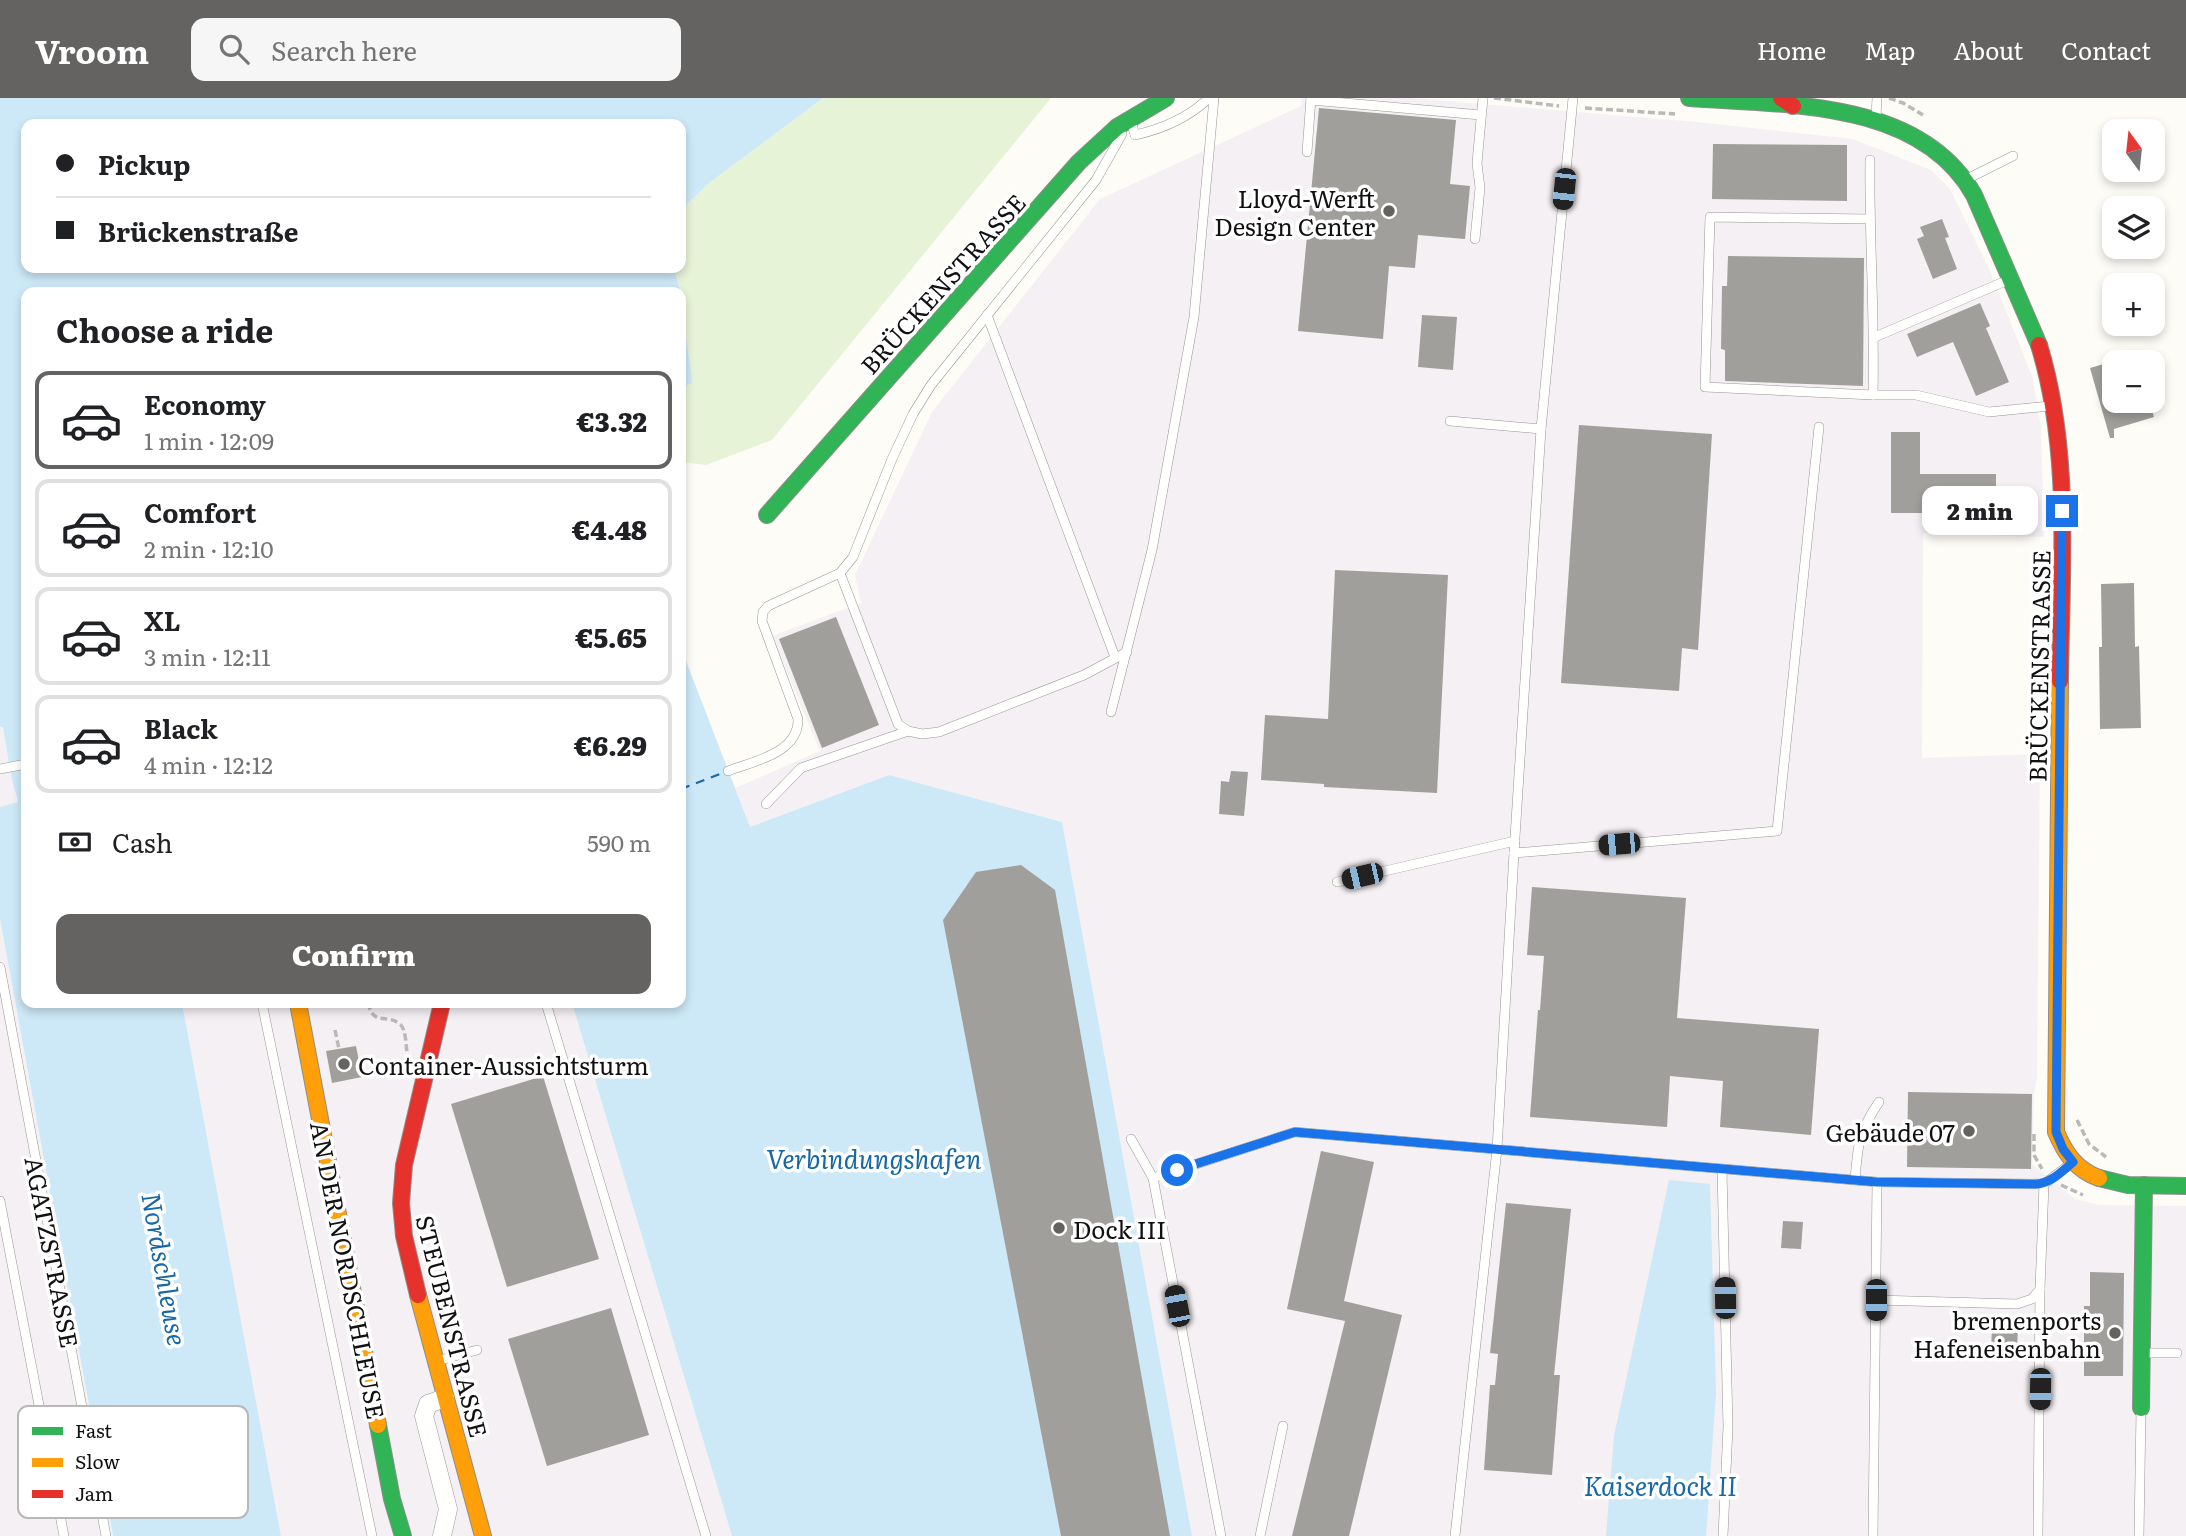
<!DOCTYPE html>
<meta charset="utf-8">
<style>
:root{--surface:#fff;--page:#f6f6f6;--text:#202124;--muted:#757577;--line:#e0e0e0;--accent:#646362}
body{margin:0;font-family:Literata,serif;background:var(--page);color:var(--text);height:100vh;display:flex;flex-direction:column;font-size:26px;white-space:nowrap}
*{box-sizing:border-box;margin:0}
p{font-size:23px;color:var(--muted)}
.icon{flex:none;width:38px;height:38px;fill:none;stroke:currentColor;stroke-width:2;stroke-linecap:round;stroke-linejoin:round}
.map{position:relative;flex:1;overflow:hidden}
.drawer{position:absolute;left:21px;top:189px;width:665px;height:721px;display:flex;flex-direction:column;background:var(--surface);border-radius:14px;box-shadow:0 4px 10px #0003}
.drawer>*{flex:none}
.guide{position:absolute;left:21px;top:21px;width:665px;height:154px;border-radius:14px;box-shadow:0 4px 10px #0003;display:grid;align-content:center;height:154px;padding:0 35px;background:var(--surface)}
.needle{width:46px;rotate:345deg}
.controls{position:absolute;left:2102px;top:21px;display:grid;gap:14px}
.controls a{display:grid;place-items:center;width:63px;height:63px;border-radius:14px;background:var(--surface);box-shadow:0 4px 10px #0003;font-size:35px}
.end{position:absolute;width:32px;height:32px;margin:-16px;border:9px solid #1a73e8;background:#fff;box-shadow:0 0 0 4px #fff}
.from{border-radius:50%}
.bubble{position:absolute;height:49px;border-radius:14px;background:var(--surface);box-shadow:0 4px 10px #0003;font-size:23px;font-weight:800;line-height:49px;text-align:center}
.car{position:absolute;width:21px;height:42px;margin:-21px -10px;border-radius:9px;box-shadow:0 0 5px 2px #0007;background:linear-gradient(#222 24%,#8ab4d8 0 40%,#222 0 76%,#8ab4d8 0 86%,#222 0)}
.guide b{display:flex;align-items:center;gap:24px;height:66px;font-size:26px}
.guide b+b{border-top:2px solid var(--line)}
.guide i{width:18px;height:18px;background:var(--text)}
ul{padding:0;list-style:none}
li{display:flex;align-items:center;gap:21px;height:98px;margin:0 14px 10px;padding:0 21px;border:4px solid var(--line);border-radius:14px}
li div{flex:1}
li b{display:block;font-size:26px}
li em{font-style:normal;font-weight:800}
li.selected{border-color:var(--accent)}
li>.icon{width:63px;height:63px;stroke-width:1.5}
h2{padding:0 35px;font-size:32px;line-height:84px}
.pay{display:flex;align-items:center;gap:18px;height:77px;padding:0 35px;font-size:26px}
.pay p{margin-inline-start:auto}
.button{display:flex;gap:14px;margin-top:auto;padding:14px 35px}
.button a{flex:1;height:80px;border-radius:14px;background:var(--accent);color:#fff;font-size:28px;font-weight:800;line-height:80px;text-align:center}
header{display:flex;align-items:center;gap:42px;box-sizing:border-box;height:98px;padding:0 35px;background:var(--accent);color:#fff}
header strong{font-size:33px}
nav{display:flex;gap:38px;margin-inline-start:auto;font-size:24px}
.search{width:490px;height:63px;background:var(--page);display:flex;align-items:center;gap:18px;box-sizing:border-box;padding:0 24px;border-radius:14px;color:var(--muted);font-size:26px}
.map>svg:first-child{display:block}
</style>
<header>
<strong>Vroom</strong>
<div class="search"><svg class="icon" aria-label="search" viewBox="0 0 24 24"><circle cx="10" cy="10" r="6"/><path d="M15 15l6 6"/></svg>Search here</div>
<nav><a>Home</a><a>Map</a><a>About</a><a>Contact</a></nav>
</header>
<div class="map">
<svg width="2186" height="1438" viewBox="0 0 2186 1438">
<rect width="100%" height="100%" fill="#fdfcf7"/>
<g fill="#f5f0f3">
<polygon points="1302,0 1411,0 1696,24 1853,41 1931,72 1950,91 1990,173 2032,278 2041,329 2044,439 1923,435 1922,660 2040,656 2037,978 2034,996 2032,1066 2075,1101 2099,1107 2186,1108 2186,1438 1192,1438 1062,724 889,677 750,729 735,690 820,653 772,538 861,505 855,477 932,314 1100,101 1301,8"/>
<polygon points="0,629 3,629 11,678 18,705 0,709"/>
<polygon points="0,821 113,1438 0,1438"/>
<polygon points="182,905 572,905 732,1438 281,1438"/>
</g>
<polygon fill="#e7f3d7" points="823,0 1051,0 772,342 706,367 681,364 681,289 693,284 686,239 684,206 674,170 681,170 681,112 709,85"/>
<g fill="#cde8f7">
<polygon points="0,0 823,0 709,85 681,112 681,26 26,26 26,170 674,170 684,206 686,239 693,285 681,289 681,194 26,194 26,905 182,905 281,1438 113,1438 0,821 0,709 18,704 11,678 3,629 0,629"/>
<polygon points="681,550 750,729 889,677 1062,724 1192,1438 732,1438 572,905 681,905"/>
<polygon points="1669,1082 1710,1086 1716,1294 1706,1438 1606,1438 1614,1338"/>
</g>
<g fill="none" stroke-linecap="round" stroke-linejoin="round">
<polyline stroke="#1768a6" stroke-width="2" stroke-dasharray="9 7" stroke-linecap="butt" points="681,691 725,674"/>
</g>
<g fill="#a19f9c">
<polygon points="1319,10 1456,22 1450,86 1470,88 1465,141 1418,137 1415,170 1389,168 1383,241 1298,233"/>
<polygon points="1713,46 1847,47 1847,103 1712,101"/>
<polygon points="1942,121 1949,139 1945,140 1957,171 1933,181 1917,141 1924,138 1920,129"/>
<polygon points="1728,158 1864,160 1863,288 1725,283 1725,252 1721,251 1722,188 1727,188"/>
<polygon points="1980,205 1990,228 1986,230 2009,284 1976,298 1953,244 1917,259 1907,236"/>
<polygon points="1422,217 1457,219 1453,272 1418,269"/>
<polygon points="2114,263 2114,303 2149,303 2154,319 2114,331 2114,340 2110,340 2090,270"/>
<polygon points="1579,327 1712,336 1698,552 1682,550 1679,593 1561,585"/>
<polygon points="1891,334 1920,334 1920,376 1996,376 1996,415 1891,415"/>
<polygon points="1335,472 1448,477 1437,695 1324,689 1324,686 1261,682 1265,617 1328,621"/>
<polygon points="2134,485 2135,549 2139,548 2141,630 2100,631 2099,549 2102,549 2101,486"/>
<polygon points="836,519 879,627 822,650 779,541"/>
<polygon points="1231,673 1248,674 1244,718 1219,716 1221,683 1229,684"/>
<polygon points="1021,767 1055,792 1170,1438 1061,1438 943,822 976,774"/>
<polygon points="1532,789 1686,800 1677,920 1819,931 1811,1037 1720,1029 1723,983 1670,978 1667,1029 1530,1019 1538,912 1540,912 1544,858 1527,857"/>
<polygon points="356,948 362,979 332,985 326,953"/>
<polygon points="543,978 599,1161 507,1189 451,1006"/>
<polygon points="1908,994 2032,996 2031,1071 1907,1069"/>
<polygon points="1321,1053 1374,1064 1344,1203 1402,1217 1349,1438 1292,1438 1345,1223 1287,1211"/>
<polygon points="1506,1105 1571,1111 1554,1277 1560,1277 1552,1377 1484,1372 1490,1287 1495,1287 1498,1256 1490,1255"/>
<polygon points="1783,1123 1803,1124 1801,1151 1781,1150"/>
<polygon points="2090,1174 2124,1175 2123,1278 2084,1278 2084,1208 2090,1208"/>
<polygon points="611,1210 649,1337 547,1368 508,1241"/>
<polygon points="1992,1226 2018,1226 2017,1256 1991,1256"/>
</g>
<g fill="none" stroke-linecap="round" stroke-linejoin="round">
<defs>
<g id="lane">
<polyline points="1311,2 1481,17"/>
<polyline points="1876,19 1877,0"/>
<path d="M1131 23 1135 37C1162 31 1189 19 1209 0"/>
<polyline points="1307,54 1311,0"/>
<path d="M1870 62C1869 140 1875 218 1873 297"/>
<polyline points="1967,81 2013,58"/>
<polyline points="1869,121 1710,119 1705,289 1873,297 1916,297 1989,314 2050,308"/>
<polyline points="1475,141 1480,90 1477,65 1483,0"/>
<polyline points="987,217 1115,559"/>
<polyline points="1875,239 2008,182"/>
<polyline points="1450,323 1541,331"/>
<polyline points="840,475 898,626 908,633"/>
<polyline points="1111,614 1152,452 1194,219 1214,0"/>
<polyline points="0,671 26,666"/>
<path d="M728 673C754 663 799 655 798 621L762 523 763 514 768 508 840 475 853 459 892 361 913 316 931 287 1096 82 1122 36"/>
<polyline points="766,706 801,670 908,633 922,636 939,634 1084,577 1127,554"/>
<polyline points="1514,755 1777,733 1819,329"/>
<polyline points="1337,784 1515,743"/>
<polyline points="0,869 106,1438"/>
<polyline points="262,905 372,1438"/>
<polyline points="546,905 706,1438"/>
<polyline points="1131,1041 1153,1080 1295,1034 1877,1084 2044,1086 2073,1064"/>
<polyline points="1722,1072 1728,1329 1723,1438"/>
<polyline points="1153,1080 1221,1438"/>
<path d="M1855 1082C1858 1046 1858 1035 1879 1004"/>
<polyline points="0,1103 64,1438"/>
<polyline points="1876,1202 2017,1206 2032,1201 2040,1191 2044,1086"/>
<polyline points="2143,1255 2177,1255"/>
<polyline points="437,1263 477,1252"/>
<polyline points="1260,1438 1283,1328"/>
<polyline points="1455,1438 1497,1051 1514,755 1541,331 1573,0"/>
<polyline points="1873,1438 1877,1084"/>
<polyline points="2038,1438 2040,1191"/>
<polyline points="2139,1438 2141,1312"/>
</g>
<polyline id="street" points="442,1438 448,1411 424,1318 428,1306 445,1300"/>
<g id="fast">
<path d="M1689 0C1785 7 1920 1 1974 97L2039 247"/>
<polyline points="1698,0 1699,0"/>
<polyline points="767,417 1079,64 1117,29 1166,0"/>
<polyline points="2099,1080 2128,1087 2186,1088"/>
<polyline points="2141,1310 2144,1087"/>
<polyline points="378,1327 392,1401 403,1438"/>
</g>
<g id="slow">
<path d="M2060 583 2056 1034C2065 1055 2076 1072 2099 1080"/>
<polyline points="298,905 378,1327"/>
<polyline points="418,1197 483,1438"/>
</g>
<g id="jam">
<polyline points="1781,0 1793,8"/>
<path d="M2039 247C2072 355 2061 471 2060 583"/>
<polyline points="418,1197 404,1138 401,1105 404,1067 442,905"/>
</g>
</defs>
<use href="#lane" stroke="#979795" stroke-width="10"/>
<use href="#street" stroke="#979795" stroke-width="19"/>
<use href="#fast" stroke="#8e8d8b" stroke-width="18"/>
<use href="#slow" stroke="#8e8d8b" stroke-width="18"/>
<use href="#jam" stroke="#8e8d8b" stroke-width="18"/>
<g stroke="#b9b9b8" stroke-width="3.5" stroke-dasharray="7 3.5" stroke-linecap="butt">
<polyline points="1494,0 1559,8"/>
<polyline points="1889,0 1903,5 1923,17"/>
<polyline points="1585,10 1675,16"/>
<path d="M368 905C374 929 386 915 400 926 406 931 406 948 407 955"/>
<polyline points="335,932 339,951"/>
<polyline points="2077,1022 2089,1046 2106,1059"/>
<polyline points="2034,1036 2034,1057 2042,1071"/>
<polyline points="2061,1087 2083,1097"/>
</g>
<use href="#lane" stroke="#fffffe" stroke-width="9"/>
<use href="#street" stroke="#fffffe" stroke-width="18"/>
<use href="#fast" stroke="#30b455" stroke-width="16"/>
<use href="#slow" stroke="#ff9f0a" stroke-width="16"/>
<use href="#jam" stroke="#e5322d" stroke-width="16"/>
</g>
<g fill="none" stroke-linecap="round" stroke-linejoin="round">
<path stroke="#1a73e8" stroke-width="9" d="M1177 1072 1295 1034 1877 1084 2035 1086C2050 1086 2061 1074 2073 1064L2063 1051 2056 1034 2062 413"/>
</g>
<g fill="#646362" stroke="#fff" stroke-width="2.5">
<circle cx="1389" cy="113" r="7"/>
<circle cx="344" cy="966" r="7"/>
<circle cx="1969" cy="1033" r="7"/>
<circle cx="1059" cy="1130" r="7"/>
<circle cx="2115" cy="1235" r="7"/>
</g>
<g text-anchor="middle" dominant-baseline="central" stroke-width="7" stroke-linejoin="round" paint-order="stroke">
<g font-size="24" fill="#111" stroke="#fff" text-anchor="end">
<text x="1375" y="99">Lloyd-Werft<tspan x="1375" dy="28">Design Center</tspan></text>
<text x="358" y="966" text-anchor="start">Container-Aussichtsturm</text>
<text x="1955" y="1033">Gebäude 07</text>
<text x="1073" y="1130" text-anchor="start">Dock III</text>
<text x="2101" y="1221">bremenports<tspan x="2101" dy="28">Hafeneisenbahn</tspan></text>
</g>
<g font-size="24" fill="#111" stroke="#fff">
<text transform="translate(942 185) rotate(-48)">BRÜCKENSTRASSE</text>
<text transform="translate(2038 568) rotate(-89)">BRÜCKENSTRASSE</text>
<text transform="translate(53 1154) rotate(79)">AGATZSTRASSE</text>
<text transform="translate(349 1172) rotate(79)">AN DER NORDSCHLEUSE</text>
<text transform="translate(453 1228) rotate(76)">STEUBENSTRASSE</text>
</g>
<g font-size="26" font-style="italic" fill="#1768a6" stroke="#fff">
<text x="874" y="1059">Verbindungshafen</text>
<text transform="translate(166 1171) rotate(80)">Nordschleuse</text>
<text x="1660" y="1386">Kaiserdock II</text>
</g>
</g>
<rect x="18" y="1308" width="230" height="112" rx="10" fill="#fff" stroke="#b8b8b8" stroke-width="2"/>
<rect x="32" y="1329" width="31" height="8" fill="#30b455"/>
<rect x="32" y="1360" width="31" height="9" fill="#ff9f0a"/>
<rect x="32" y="1392" width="31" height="8" fill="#e5322d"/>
<g font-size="19" fill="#111">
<text x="75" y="1340">Fast</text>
<text x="75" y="1371">Slow</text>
<text x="75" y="1403">Jam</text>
</g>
</svg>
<div class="controls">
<a><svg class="needle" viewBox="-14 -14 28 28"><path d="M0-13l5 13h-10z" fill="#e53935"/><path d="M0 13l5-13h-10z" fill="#757577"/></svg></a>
<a><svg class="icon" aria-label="layers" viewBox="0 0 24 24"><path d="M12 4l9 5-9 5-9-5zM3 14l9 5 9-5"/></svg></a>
<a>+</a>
<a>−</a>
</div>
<i class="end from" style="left:1177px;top:1072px"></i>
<i class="end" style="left:2062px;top:413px"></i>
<div class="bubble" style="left:1922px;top:388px;width:116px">2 min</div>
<i class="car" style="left:1564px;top:91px;rotate:186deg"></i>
<i class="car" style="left:1619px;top:746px;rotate:265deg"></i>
<i class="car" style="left:1362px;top:778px;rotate:257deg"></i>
<i class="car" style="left:1725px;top:1200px;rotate:359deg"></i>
<i class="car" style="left:1876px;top:1202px;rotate:180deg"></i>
<i class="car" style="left:1177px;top:1208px;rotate:349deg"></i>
<i class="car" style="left:2040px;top:1291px;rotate:181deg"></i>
<div class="guide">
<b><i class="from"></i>Pickup</b>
<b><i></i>Brückenstraße</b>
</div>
<section class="drawer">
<h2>Choose a ride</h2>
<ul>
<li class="selected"><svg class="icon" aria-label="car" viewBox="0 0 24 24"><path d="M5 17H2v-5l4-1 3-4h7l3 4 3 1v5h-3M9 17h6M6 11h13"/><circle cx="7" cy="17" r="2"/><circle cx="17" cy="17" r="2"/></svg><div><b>Economy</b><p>1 min · 12:09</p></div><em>€3.32</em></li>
<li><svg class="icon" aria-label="car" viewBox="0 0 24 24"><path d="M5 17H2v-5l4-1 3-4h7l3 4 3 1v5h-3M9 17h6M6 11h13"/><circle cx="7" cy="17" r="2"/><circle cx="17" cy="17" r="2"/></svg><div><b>Comfort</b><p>2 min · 12:10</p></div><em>€4.48</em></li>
<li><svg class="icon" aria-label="car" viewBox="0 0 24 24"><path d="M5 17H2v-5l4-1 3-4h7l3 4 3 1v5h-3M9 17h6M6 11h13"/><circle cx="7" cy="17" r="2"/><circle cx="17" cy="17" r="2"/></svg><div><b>XL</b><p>3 min · 12:11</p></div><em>€5.65</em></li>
<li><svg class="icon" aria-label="car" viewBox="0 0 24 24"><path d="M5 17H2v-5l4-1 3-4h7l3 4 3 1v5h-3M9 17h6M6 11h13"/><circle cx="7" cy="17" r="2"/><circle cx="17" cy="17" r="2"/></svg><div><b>Black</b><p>4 min · 12:12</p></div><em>€6.29</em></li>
</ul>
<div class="pay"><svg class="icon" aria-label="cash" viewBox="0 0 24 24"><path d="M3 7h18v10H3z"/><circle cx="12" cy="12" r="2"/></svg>Cash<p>590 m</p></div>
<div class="button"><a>Confirm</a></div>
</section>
</div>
